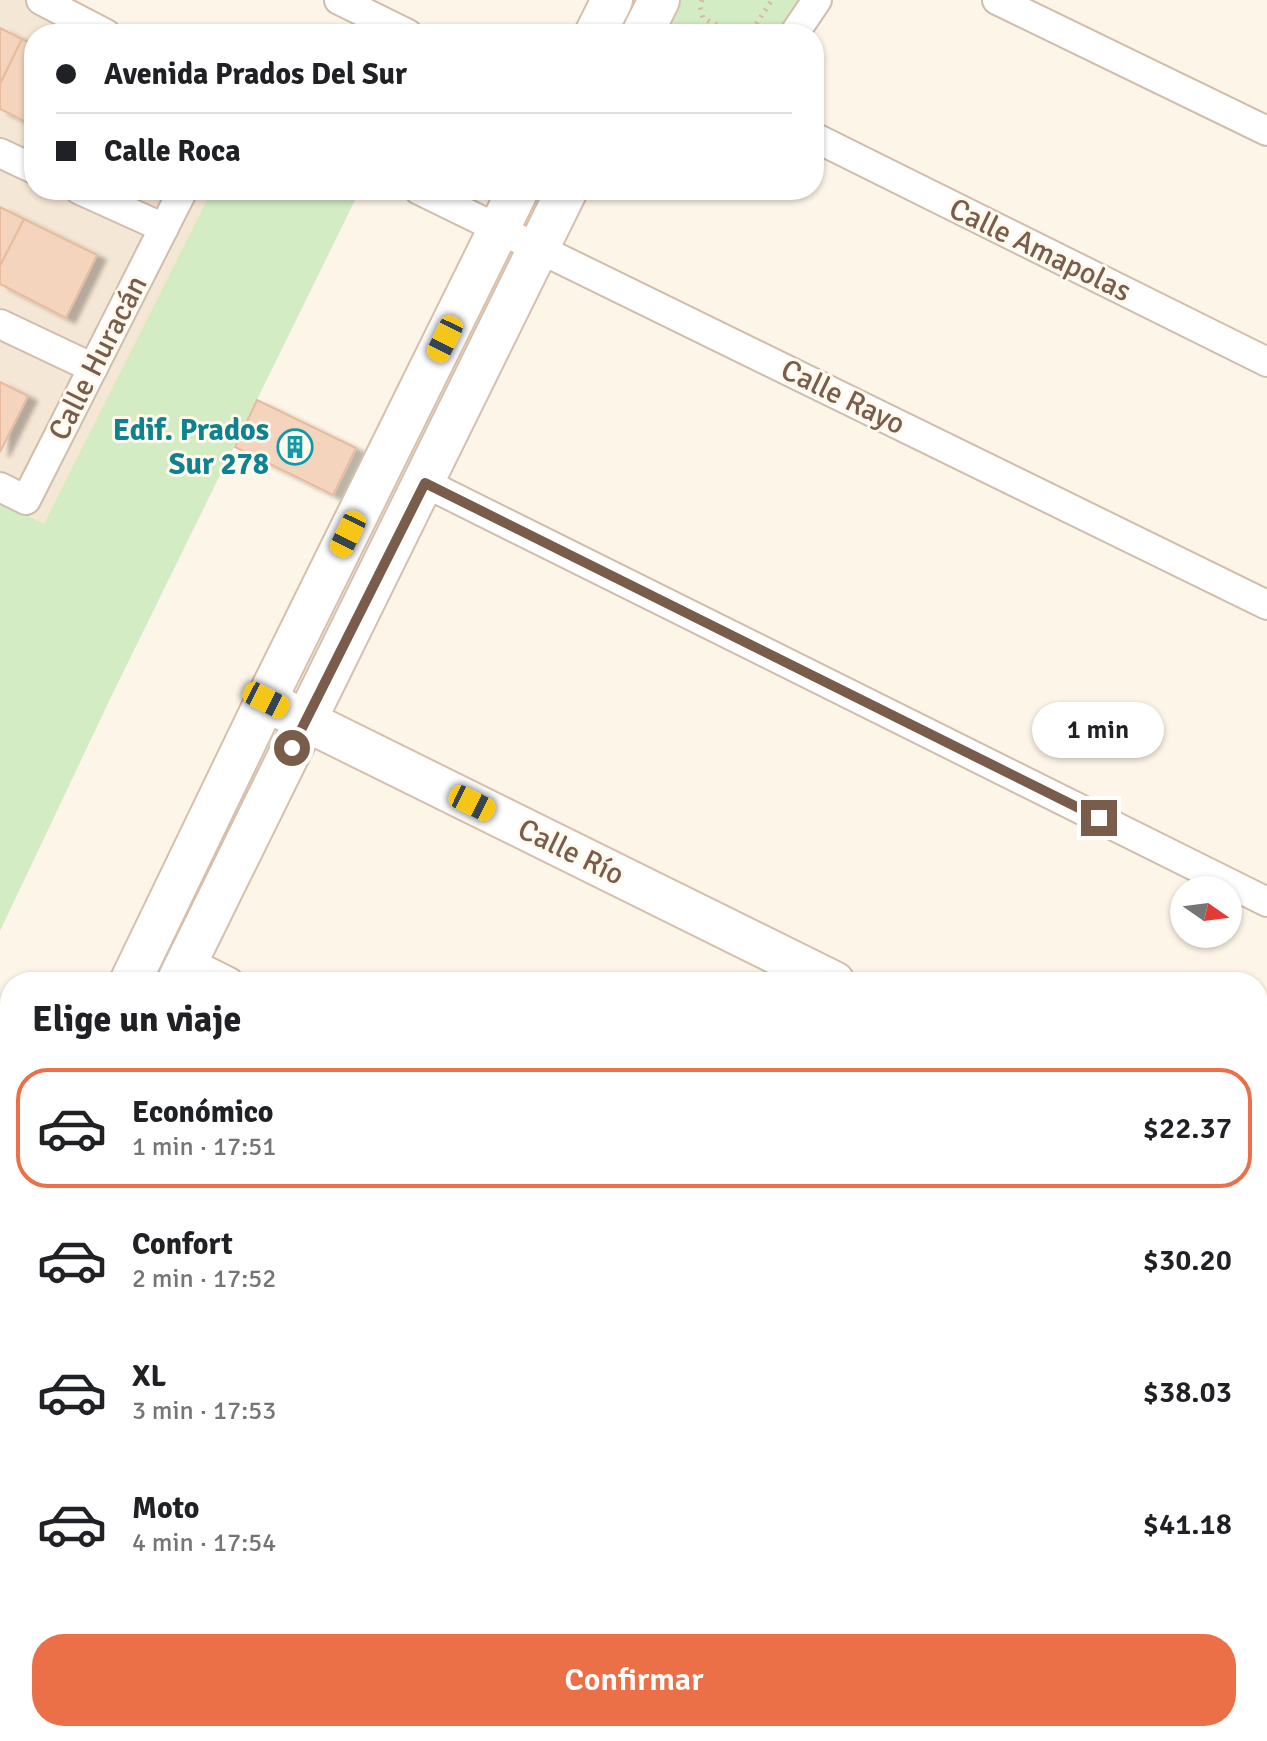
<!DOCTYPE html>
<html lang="es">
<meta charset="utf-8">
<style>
:root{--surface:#fff;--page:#f2f2f2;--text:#202124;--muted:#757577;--line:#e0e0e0;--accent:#ec7047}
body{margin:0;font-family:Signika,sans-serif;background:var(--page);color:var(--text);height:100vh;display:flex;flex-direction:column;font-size:30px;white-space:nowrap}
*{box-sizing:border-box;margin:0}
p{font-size:26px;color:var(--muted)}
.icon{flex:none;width:44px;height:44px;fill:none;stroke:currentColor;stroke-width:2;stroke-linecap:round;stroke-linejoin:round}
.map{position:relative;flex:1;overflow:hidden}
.panel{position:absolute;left:0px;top:972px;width:1268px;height:770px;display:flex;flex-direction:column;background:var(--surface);border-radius:32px 32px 0 0;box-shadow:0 2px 6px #0004}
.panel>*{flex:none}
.top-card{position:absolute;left:24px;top:24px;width:800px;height:176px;border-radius:32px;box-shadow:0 2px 6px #0004;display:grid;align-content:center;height:176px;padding:0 32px;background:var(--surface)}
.needle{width:52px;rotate:104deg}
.fabs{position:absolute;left:1170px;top:876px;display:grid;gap:16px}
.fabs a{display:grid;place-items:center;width:72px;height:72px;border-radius:50%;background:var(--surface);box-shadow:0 2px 6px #0004;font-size:40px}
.end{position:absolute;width:36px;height:36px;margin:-18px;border:10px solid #795c4a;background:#fff;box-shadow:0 0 0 4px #fff}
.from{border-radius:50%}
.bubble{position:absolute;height:56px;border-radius:28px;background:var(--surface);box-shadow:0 2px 6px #0004;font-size:26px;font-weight:600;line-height:56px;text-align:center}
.car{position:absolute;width:24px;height:48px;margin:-24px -12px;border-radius:10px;box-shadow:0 0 6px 2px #0007;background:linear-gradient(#f5c518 24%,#345 0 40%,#f5c518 0 76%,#345 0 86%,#f5c518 0)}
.top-card b{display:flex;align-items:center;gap:28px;height:76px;font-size:30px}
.top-card b+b{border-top:2px solid var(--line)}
.top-card i{width:20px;height:20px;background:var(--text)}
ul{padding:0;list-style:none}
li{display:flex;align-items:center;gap:24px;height:120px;margin:0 16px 12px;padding:0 16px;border:4px solid transparent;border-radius:32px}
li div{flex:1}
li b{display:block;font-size:30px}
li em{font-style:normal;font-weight:600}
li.active{border-color:var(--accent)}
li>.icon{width:72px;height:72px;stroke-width:1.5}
h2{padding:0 32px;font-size:36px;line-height:96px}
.cta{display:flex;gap:16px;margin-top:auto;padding:16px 32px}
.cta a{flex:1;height:92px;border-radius:32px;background:var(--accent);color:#fff;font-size:32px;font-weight:600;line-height:92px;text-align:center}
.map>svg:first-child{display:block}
</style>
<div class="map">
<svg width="1267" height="1741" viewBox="0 0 1267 1741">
<defs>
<filter id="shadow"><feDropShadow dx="9" dy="5" stdDeviation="2" flood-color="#0004"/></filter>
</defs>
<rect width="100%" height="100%" fill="#fdf5e7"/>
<g fill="#f5e7d5">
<polygon points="0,0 40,0 107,34 34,34 34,190 360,190 0,639"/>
<polygon points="1267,1177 1267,1582 1258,1577 1258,1195"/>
</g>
<polygon fill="#f2e3fa" points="0,1574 10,1602 10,1732 57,1732 60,1741 0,1741"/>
<g fill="#d3ecc4">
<polygon points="674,0 798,0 775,34 657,34"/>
<polygon points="212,190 360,190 112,695 0,931 0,503 44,524"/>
<polygon points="1258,1590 1267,1595 1267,1741 1006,1741 1011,1732 1258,1732"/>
</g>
<g fill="#f4d4bd" stroke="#e7bb9d" stroke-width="2" filter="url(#shadow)">
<polygon points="0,28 22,39 0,84"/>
<polygon points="22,39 34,45 34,126 0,109 0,84"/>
<polygon points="0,207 24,219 0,266"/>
<polygon points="24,219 97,255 66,318 0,284 0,266"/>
<polygon points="0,382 28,396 0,452"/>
<polygon points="257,400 356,448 333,495 235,447"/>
<polygon points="1267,1278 1267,1341 1263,1339 1258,1348 1258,1295"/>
<polygon points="1258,1539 1267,1543 1267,1574 1258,1569"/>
</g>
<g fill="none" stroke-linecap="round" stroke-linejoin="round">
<defs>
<g id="street">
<polyline points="41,0 106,34"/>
<polyline points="339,0 408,34"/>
<polyline points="997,0 1267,131"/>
<polyline points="794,34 817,0"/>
<polyline points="814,137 1267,362"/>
<polyline points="0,153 34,169"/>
<polyline points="80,190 164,228"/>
<polyline points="419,190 1267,605"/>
<polyline points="0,324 93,368"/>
<polyline points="425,483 1267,902"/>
<polyline points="0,487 26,500 183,190"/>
<polyline points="187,961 229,982"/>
<polyline points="986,1741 990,1732"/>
</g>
<g id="secondary">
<polyline points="595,34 612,0"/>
<polyline points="642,34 659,0"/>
<polyline points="282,709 834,982"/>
<polyline points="130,982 266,700 518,190"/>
<polyline points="177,982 567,190"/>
<polyline points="1258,1192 1260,1193"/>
<polyline points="0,1263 10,1231"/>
<polyline points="0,1505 10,1535"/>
<polyline points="75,1732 78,1741"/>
<polyline points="120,1732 123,1741"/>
<polyline points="543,1732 562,1741"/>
</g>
</defs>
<use href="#street" stroke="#d0bdac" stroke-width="32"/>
<use href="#secondary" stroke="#d6bfac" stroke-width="44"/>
<g stroke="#d9b8a0" stroke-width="5" stroke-dasharray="2 6" stroke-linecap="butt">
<polyline points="702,0 700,7 703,18 735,34"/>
<polyline points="745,34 751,32 772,0"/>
</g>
<use href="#street" stroke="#fff" stroke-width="28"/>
<use href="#secondary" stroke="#fff" stroke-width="40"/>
</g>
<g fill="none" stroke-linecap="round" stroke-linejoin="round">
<polyline stroke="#795c4a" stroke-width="10" points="292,748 425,483 1099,818"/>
</g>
<defs>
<symbol id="building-ring" viewBox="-11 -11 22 22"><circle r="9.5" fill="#fff9ee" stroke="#0f9aa8" stroke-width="1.5"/><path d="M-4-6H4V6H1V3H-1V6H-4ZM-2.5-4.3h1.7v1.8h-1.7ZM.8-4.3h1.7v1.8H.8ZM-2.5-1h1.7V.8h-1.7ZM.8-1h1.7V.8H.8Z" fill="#0f9aa8"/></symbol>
</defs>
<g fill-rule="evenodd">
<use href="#building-ring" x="275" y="427" width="40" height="40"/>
</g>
<g text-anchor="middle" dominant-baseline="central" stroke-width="6" stroke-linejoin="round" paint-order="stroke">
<g font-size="30" fill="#795c4a" stroke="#fff9ee">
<text transform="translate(1040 250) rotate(26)">Calle Amapolas</text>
<text transform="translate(98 358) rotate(-63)">Calle Huracán</text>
<text transform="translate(843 397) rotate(26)">Calle Rayo</text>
<text transform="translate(571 852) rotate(26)">Calle Río</text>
</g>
<g font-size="30" font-weight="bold" fill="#0d838f" stroke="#fff9ee" text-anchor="end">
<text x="269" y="430">Edif. Prados<tspan x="269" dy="34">Sur 278</tspan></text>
</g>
</g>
</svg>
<div class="fabs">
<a><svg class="needle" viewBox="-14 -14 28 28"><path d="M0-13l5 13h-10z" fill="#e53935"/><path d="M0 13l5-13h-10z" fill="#757577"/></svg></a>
</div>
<i class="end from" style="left:292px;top:748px"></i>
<i class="end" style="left:1099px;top:818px"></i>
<div class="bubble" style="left:1032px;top:702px;width:132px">1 min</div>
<i class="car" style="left:445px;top:339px;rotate:206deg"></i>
<i class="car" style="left:348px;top:534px;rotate:206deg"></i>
<i class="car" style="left:266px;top:700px;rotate:117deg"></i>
<i class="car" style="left:472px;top:803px;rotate:116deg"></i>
<div class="top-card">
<b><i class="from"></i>Avenida Prados Del Sur</b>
<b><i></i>Calle Roca</b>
</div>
<section class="panel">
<h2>Elige un viaje</h2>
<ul>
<li class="active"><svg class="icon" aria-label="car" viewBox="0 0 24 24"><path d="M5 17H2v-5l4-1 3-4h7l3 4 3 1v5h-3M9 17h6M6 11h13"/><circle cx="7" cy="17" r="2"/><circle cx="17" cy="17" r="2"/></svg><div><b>Económico</b><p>1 min · 17:51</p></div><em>$22.37</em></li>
<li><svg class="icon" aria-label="car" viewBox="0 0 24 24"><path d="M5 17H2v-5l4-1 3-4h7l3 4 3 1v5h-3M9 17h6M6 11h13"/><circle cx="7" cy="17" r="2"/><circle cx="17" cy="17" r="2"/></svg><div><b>Confort</b><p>2 min · 17:52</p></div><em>$30.20</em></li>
<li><svg class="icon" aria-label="car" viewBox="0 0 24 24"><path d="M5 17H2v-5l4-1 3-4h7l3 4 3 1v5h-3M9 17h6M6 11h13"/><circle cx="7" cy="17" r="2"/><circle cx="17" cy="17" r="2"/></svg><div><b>XL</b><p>3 min · 17:53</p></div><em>$38.03</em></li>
<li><svg class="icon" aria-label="car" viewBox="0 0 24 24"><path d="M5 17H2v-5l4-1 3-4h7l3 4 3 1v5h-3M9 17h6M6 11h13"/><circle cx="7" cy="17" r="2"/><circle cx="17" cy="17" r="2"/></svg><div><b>Moto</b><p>4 min · 17:54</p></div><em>$41.18</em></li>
</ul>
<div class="cta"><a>Confirmar</a></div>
</section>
</div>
